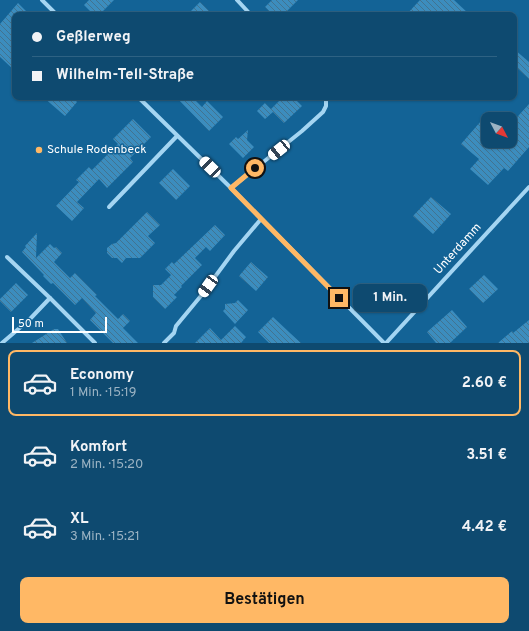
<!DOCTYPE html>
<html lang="de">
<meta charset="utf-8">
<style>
:root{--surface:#0e4a70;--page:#1c5478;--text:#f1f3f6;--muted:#9bb3c3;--line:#2e6283;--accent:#ffb865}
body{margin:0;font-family:Overpass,sans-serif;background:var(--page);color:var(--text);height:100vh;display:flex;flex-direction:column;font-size:15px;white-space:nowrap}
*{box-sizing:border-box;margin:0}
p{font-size:13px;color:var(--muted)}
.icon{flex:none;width:22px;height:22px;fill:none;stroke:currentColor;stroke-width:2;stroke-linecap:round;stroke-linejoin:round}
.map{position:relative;height:343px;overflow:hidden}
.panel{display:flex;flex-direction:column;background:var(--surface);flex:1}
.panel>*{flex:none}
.top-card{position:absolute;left:12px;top:12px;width:505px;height:88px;border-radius:8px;box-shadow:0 1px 3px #0004,0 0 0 1px var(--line);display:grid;align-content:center;height:88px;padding:0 20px;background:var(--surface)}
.needle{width:26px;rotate:131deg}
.buttons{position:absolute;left:481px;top:112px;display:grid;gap:8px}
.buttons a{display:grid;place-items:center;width:36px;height:36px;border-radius:8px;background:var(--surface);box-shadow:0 1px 3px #0004,0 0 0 1px var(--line);font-size:20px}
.scale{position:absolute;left:12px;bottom:10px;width:95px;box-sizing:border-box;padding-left:4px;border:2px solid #fff;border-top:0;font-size:11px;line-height:14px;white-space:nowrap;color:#fff;-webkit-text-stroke:3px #136396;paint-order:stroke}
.end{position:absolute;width:18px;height:18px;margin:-9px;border:5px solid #ffb865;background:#111;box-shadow:0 0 0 2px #111}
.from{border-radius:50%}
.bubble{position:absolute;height:28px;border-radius:8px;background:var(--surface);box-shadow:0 1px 3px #0004,0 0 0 1px var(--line);font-size:13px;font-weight:700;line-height:28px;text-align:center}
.car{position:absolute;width:12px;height:24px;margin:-12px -6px;border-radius:5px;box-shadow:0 0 3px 1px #0007;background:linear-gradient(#fff 24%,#345 0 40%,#fff 0 76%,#345 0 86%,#fff 0)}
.top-card b{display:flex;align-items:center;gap:14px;height:38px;font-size:15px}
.top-card b+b{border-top:1px solid var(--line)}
.top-card i{width:10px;height:10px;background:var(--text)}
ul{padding:7px 0 0;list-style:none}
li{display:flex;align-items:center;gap:12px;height:66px;margin:0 8px 6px;padding:0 12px;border:2px solid transparent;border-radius:8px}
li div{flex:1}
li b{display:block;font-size:15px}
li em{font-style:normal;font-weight:700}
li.active{border-color:var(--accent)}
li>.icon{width:36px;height:36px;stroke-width:1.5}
.button{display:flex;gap:8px;margin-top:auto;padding:8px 20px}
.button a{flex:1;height:46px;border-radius:8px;background:var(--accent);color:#111;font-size:16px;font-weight:700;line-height:46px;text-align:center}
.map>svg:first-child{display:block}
</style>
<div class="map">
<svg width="529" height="343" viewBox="0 0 529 343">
<defs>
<pattern id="building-back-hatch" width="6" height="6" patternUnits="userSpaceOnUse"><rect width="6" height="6" fill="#3c8dbe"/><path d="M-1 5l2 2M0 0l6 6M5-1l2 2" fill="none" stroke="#427390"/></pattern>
</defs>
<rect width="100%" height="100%" fill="#136396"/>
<g fill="url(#building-back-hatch)">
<polygon points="89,0 114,0 99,15 94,15 84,5"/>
<polygon points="272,0 298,0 283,15 273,15 265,7"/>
<polygon points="420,0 454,0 470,15 406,15"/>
<polygon points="200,2 213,15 187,15"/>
<polygon points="18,3 30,15 15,15 15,71 0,57 0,24"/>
<polygon points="514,49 529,62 529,79 514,65"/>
<polygon points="43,97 72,97 77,102 65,116"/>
<polygon points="176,97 192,97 202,107 207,101 223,117 209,131"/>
<polygon points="283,97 293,97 302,106 284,123 273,112 265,119 257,111 265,103 271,109"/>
<polygon points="529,104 529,147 508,171 504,168 488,185 470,169 479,159 461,144 488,113 488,141 510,141 510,125"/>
<polygon points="133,119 151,137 130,158 133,162 107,188 99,179 77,202 84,208 72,221 56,206 79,182 76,180 89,167 92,170 118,144 113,139"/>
<polygon points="248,130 247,140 254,147 243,158 229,144 236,137 238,139"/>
<polygon points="173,169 190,186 176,200 159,183"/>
<polygon points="431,197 451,214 433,234 413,216"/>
<polygon points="147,212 160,225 148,236 155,243 140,258 126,258 122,263 117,258 112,258 107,253 107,248 112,244 116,243"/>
<polygon points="215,225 225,235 210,251 206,247 195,258 202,265 181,286 182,287 174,295 177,297 165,309 153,297 153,285 161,285 171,275 165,269 172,262 174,264"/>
<polygon points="37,233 36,258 50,244 54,248 56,247 62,253 54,262 70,278 75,273 97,295 95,296 118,319 123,314 130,321 123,328 138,343 113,343 90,320 96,313 82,298 75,305 53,283 51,284 43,276 44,275 22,252 26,247 25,246"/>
<polygon points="251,262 268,277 256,291 239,276"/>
<polygon points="484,275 498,289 483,303 469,289"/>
<polygon points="16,283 28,295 11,312 0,301 0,299"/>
<polygon points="238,300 248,310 235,324 223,311 225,309 225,304 235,303"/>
<polygon points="452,310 467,327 450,343 436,343 427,332"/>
<polygon points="273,317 290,333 301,343 269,343 258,332"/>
<polygon points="529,320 529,343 498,343 512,331 513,333"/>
<polygon points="235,326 246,337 241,343 195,343 210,328 221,340"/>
<polygon points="54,329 58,329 67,343 32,343"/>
</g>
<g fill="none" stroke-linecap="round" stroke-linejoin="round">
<g stroke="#a4d5f2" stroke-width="4">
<polyline points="42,0 57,15"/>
<polyline points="237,0 251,15"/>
<polyline points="138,97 231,188 384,343"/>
<polyline points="231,188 302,131 323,112 326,106 326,97"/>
<polyline points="109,207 177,136"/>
<polyline points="7,257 50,298"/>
<polyline points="2,343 30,319 50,298 95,343"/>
<polyline points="164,343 174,333 176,326 200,297 234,251 261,219"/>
<polyline points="386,343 529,187"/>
</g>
</g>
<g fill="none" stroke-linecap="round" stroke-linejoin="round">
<polyline stroke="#ffb865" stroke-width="5" points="255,168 231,188 339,298"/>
</g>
<circle fill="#ffb865" stroke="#136396" stroke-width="1.5" cx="39" cy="150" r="4"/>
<g text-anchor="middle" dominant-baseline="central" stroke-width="3" stroke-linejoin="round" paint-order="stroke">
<g font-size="12" fill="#fff" stroke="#136396" text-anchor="start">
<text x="47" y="150">Schule Rodenbeck</text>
</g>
<g font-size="12" fill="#fff" stroke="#136396">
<text transform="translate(458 249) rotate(-48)">Unterdamm</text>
</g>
</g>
</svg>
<div class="buttons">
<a><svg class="needle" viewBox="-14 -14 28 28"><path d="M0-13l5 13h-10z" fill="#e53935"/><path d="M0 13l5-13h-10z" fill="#9bb3c3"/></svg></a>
</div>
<div class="scale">50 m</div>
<i class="end from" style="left:255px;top:168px"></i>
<i class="end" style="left:339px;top:298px"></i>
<div class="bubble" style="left:353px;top:284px;width:74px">1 Min.</div>
<i class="car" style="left:279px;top:150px;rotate:231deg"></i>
<i class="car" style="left:210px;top:167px;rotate:314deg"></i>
<i class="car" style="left:208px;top:286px;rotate:216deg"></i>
<div class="top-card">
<b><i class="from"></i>Geßlerweg</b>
<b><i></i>Wilhelm-Tell-Straße</b>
</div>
</div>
<section class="panel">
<ul>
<li class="active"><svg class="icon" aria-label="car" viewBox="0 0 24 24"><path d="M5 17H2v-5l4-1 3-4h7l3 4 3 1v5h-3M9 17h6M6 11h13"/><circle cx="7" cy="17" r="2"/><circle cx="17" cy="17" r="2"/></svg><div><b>Economy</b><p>1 Min. · 15:19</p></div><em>2.60 €</em></li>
<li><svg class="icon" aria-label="car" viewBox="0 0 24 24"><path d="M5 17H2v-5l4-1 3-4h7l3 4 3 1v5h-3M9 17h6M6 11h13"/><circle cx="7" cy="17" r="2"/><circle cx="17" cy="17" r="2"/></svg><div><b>Komfort</b><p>2 Min. · 15:20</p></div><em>3.51 €</em></li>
<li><svg class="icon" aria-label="car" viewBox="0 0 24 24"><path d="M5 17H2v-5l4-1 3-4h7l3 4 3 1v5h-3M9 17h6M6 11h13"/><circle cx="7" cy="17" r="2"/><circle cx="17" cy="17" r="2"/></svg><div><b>XL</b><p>3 Min. · 15:21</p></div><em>4.42 €</em></li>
</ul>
<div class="button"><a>Bestätigen</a></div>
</section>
